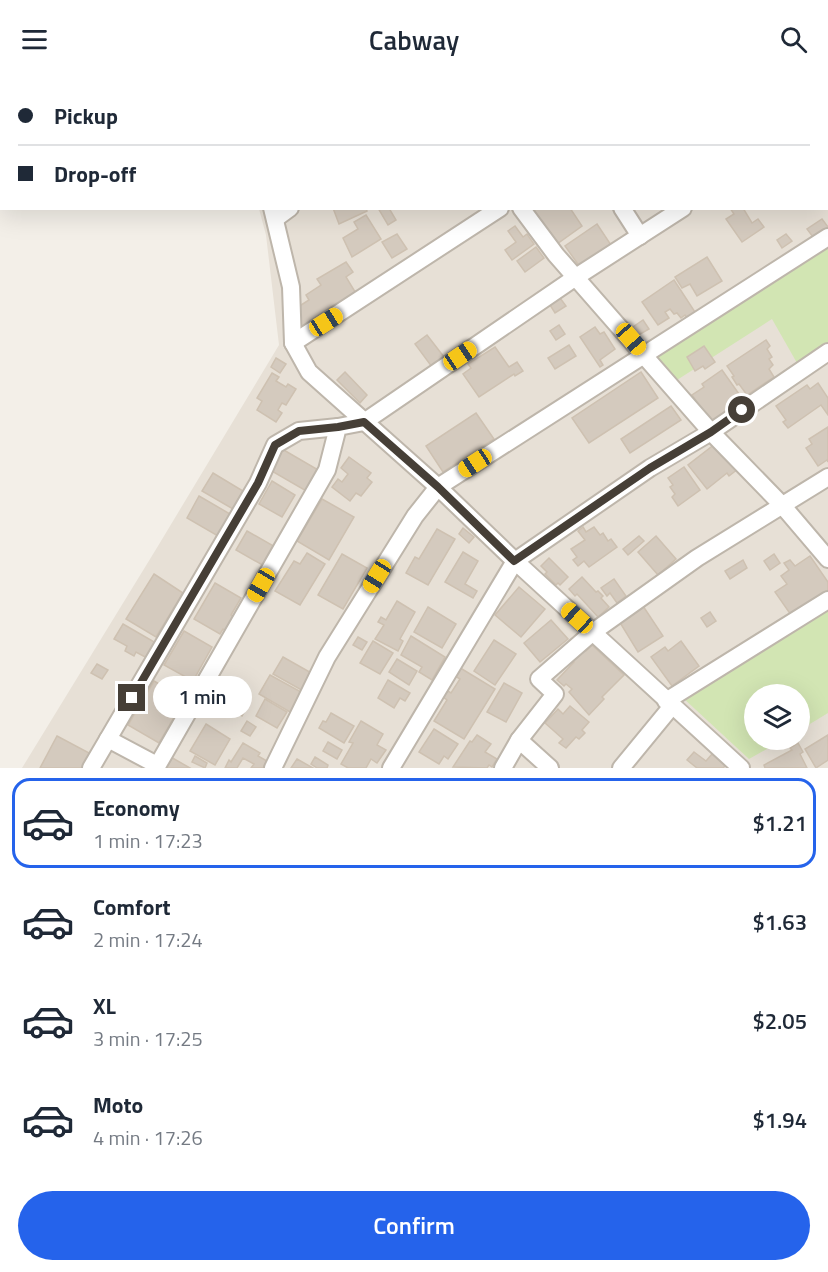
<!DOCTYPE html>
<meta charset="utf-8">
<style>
:root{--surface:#fff;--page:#f6f6f7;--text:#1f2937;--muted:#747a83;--line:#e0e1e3;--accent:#2563eb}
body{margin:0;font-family:"Titillium Web",sans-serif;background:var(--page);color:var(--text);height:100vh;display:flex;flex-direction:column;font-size:22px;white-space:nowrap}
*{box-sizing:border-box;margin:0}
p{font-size:20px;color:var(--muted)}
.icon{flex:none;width:33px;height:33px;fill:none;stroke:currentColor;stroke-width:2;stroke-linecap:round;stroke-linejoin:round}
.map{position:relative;height:690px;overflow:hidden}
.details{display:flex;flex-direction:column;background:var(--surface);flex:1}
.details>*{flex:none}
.guide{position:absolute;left:0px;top:0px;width:828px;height:132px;box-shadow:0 6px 24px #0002;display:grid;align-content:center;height:132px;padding:0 18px;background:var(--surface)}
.buttons{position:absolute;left:744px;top:606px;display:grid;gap:12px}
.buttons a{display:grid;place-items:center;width:66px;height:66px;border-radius:50%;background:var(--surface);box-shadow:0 6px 24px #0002;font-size:30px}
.end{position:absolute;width:27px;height:27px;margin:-14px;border:8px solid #463f37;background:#fff;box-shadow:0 0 0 3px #fff}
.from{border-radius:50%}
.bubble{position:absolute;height:42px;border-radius:21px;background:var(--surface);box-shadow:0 6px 24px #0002;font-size:20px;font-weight:600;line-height:42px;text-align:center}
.car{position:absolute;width:18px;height:36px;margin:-18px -9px;border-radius:8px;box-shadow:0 0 4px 2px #0007;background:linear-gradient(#f5c518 24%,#345 0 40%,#f5c518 0 76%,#345 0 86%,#f5c518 0)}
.guide b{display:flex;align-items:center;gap:21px;height:57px;font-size:22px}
.guide b+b{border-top:2px solid var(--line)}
.guide i{width:15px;height:15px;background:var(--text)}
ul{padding:10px 0 0;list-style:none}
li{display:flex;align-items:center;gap:18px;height:90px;margin:0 12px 9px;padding:0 6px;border:3px solid transparent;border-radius:18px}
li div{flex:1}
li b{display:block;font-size:22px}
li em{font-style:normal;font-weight:600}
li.active{border-color:var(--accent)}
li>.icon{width:54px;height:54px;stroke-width:1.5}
.button{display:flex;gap:12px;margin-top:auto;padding:12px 18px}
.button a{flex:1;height:69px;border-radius:36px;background:var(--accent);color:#fff;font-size:24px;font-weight:600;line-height:69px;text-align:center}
header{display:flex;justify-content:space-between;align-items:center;height:78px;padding:0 18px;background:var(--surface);font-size:27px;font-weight:600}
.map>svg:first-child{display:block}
</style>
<header><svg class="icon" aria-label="menu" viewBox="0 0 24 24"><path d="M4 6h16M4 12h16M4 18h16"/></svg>Cabway<svg class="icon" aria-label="search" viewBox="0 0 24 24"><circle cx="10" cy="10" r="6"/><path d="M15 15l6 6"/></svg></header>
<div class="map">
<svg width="828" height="690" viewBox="0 0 828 690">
<rect width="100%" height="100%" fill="#f3efe8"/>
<path fill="#e7e0d6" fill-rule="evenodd" d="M230 0H828V690H22L158 468 279 267 266 157 259 131 826 130V2ZM754 616H800V662H754Z"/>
<g fill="#d2e5b3">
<polygon points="828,164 828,266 797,285 772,241 677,302 656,277"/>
<polygon points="828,529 828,635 800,652 800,616 754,616 754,662 783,662 749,681 682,619"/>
</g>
<g fill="#d4cabe" stroke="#cec1b1" stroke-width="1.5">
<polygon points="333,130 366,130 367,133 339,146"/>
<polygon points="378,130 393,130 390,132 396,142 388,147"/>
<polygon points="533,130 570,130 582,148 557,166 536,141 539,140"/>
<polygon points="730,130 743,130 752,145 758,141 764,149 742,164 726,141 734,136"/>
<polygon points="366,137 381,161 352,179 343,160 358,151 354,144"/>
<polygon points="822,141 828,149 813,159 807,151"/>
<polygon points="597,146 611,167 580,189 565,168"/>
<polygon points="515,148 523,159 527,156 534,166 512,182 505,172 516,164 508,153"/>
<polygon points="397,156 407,171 392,180 382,164"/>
<polygon points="786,156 792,163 782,170 777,162"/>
<polygon points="536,169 544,180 525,194 517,183"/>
<polygon points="707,179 722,203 697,218 690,206 682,210 675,199"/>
<polygon points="346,184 353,194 346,199 357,217 299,256 298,229 309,222 306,217 321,207 317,201"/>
<polygon points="674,202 695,234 687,240 685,237 681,240 677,235 674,236 670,231 665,234 669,240 658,247 642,224"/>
<polygon points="560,220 566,228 555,235 550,227"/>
<polygon points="643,242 649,251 635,259 630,251"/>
<polygon points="559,247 565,256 556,262 550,253"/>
<polygon points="595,249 600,256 604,254 615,271 600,282 603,287 600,289 580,259"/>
<polygon points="427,257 444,279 432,289 415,266"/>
<polygon points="766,262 770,268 767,271 772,279 769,281 773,287 769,291 774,299 747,317 739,306 737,307 732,299 734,298 727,288"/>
<polygon points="569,267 576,278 555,291 548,280"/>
<polygon points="704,268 715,284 705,291 703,288 695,293 687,279"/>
<polygon points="495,269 509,289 517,284 523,293 515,298 514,296 479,319 463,296 471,290 468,286"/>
<polygon points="276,280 286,286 280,295 271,289"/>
<polygon points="722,292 744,323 712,345 692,317 704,309 702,306"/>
<polygon points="345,294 367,317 360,325 337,302"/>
<polygon points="641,294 658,320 589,365 572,340"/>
<polygon points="272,295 279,299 276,303 286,309 288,306 296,311 286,327 282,325 278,332 282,335 276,344 257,332 262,323 257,320"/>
<polygon points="818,305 828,320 828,337 821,327 788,350 783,344 786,342 776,328 807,307 810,311"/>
<polygon points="671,328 681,342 630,375 621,361"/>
<polygon points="476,335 494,361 443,394 426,368"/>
<polygon points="828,349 828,384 827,382 818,388 806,370 812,366 809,361"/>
<polygon points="715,366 738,391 729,398 727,395 707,411 688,387"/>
<polygon points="282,371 320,393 308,414 270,392"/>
<polygon points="349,379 371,395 367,400 372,404 361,418 356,415 350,423 332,409 338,401 342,404 348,396 341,390"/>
<polygon points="684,389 700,412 678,428 672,419 675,416 670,409 673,407 668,400"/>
<polygon points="213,395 243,413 233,431 202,413"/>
<polygon points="272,403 295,417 282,439 259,426"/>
<polygon points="199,418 230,436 218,458 187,440"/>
<polygon points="322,421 354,439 329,482 297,463"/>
<polygon points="583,449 586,454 594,449 600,457 603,455 608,463 611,461 617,469 589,489 584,483 578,488 573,482 577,479 571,471 585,462 578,453"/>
<polygon points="463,450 474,459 469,465 459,456"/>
<polygon points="437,451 455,461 428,507 406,495 415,479 419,481"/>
<polygon points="247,453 277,470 266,489 236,472"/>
<polygon points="639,458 644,463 628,477 623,471"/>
<polygon points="656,458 676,481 658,497 638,474"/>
<polygon points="463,474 478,483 465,506 477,513 473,520 445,504"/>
<polygon points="307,475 325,486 300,527 275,513 294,483 300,486"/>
<polygon points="342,476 367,490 343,531 318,517"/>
<polygon points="774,476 780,485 770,492 764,483"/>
<polygon points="810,478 828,504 828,512 791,537 775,514 787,506 781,498 789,492 784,485 790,482 795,488"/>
<polygon points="549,480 568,499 560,507 558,505 556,507 545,496 547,494 541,488"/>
<polygon points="743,482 747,490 730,501 725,493"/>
<polygon points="154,496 183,515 156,559 126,541"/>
<polygon points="582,499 596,514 598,513 603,518 601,520 609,529 598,539 577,516 575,518 569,511"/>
<polygon points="614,501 626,518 617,525 610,515 607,518 601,510"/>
<polygon points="215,505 241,520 231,537 237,540 228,554 223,551 220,556 194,541"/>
<polygon points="519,509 545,531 521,559 495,537"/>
<polygon points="397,523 415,534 400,561 403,563 398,573 375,561 384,547 378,544 381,539 386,542"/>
<polygon points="643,528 663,558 638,574 619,543"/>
<polygon points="428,529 456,546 442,570 414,554"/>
<polygon points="710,534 716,543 707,549 701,540"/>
<polygon points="551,542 568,561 540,584 524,565"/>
<polygon points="123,546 156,565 147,580 136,574 134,578 125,573 127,568 114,561"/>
<polygon points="184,553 212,569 193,603 164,587"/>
<polygon points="411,558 445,579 432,602 419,594 422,589 401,577"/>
<polygon points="358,559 367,564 362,572 353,567"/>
<polygon points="494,562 516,576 495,607 474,593"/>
<polygon points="373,563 393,575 380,596 360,585"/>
<polygon points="681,563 699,588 672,608 651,579 665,569 668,573"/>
<polygon points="592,567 624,597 602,619 604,621 589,637 569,614 572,611 566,606 564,608 557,602 574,584 571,581 582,569 586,573"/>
<polygon points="283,579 315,597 305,614 273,596"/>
<polygon points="397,581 417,593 409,607 389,594"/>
<polygon points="97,586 108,592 102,601 91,595"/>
<polygon points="457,588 495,611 464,661 434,643 447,622 439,616 443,610 451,615 460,601 452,596"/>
<polygon points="270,597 301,614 290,634 259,616"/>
<polygon points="388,602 410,615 405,623 400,620 394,630 378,620"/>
<polygon points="154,603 185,621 159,665 128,647"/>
<polygon points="504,605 522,615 506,644 487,634"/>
<polygon points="229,611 250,623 242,638 229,630 228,633 219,628"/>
<polygon points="265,621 287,634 277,650 256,638"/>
<polygon points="570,628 589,644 582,652 585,655 579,661 576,659 566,670 559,665 563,661 545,645 558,631 563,636"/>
<polygon points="331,635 354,648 344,665 319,650 323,643 326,644"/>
<polygon points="247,643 256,649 250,658 241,653"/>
<polygon points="361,643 383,656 377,667 386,672 377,685 371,681 366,690 348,690 341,686 353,665 349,664"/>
<polygon points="206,646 230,661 215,687 190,673"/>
<polygon points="434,651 458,666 448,681 444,678 439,686 419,674"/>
<polygon points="477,657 491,666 485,674 497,681 492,689 489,687 487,690 453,689 470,663 472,664"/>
<polygon points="828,657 828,682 816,690 805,671"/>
<polygon points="57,658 91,676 83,690 40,690"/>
<polygon points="328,664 342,672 337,681 323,673"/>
<polygon points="243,665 260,675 258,678 267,683 263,690 251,690 254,686 243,680 237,690 225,690 229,682 231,684"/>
<polygon points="798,665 803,674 800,676 807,690 765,690 764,687 792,672 790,670"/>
<polygon points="694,674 706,683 712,676 726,687 723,690 697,690 687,682"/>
<polygon points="169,678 190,690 162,690"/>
<polygon points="195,678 207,685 205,690 192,684"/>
<polygon points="315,679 328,687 327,690 317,690 311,686"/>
<polygon points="297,681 313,690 291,690"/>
</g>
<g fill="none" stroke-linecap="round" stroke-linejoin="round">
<defs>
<g id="minor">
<polyline points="247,0 247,2"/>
<polyline points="390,0 391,2"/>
<polyline points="504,0 505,2"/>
<polyline points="603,0 604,2"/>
<polyline points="748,0 749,2"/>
<polyline points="344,2 346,0"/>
<polyline points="487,2 490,0"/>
<polyline points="700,2 703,0"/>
<polyline points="826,7 828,6"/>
<polyline points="826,120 828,122"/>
<polyline points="272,130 291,209 293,265 309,294 438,409 515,483 741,690"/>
<polyline points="521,130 556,177 711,354 782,427 828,481"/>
<polyline points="622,130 640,158"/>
<polyline points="275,141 290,130"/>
<polyline points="293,265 500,130"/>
<polyline points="666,623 828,522"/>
<polyline points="108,661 157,687"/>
<polyline points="519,662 550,690"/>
<polyline points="91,690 258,405 275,367 299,353 338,349"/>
<polyline points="156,690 327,392 338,349 364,344 576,199 683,130"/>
<polyline points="273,690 327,579 415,438 438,409 828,159"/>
<polyline points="391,690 515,483 650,390 711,354 828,274"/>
<polyline points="503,690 519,662 555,616 539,601 593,554 697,480 828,399"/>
<polyline points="621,690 672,628"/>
</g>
</defs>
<use href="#minor" stroke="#beb6ab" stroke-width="20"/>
<use href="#minor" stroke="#fff" stroke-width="16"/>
</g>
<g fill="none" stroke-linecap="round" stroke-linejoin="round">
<polyline stroke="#463f37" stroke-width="8" points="132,620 258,405 275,367 299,353 338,349 364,344 438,409 514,483 650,390 711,354 742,332"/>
</g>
</svg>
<div class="buttons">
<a><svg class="icon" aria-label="layers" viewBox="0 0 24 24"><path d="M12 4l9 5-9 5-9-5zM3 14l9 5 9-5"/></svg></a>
</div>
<i class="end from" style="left:742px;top:332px"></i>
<i class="end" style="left:132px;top:620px"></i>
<div class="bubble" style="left:153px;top:598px;width:99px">1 min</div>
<i class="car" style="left:326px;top:244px;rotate:58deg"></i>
<i class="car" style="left:631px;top:261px;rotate:139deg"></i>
<i class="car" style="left:460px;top:278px;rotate:56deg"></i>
<i class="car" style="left:475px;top:385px;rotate:237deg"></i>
<i class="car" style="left:377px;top:498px;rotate:212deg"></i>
<i class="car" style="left:261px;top:507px;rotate:210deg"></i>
<i class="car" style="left:577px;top:540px;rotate:312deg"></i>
<div class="guide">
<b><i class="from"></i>Pickup</b>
<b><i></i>Drop-off</b>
</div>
</div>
<section class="details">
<ul>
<li class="active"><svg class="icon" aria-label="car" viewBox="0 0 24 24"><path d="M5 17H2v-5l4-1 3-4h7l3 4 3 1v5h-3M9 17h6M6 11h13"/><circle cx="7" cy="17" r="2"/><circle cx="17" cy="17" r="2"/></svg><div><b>Economy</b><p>1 min · 17:23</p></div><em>$1.21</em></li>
<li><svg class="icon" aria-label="car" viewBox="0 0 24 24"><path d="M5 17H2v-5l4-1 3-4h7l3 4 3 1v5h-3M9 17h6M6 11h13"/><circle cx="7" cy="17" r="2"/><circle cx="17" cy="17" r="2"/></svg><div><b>Comfort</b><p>2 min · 17:24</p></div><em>$1.63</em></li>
<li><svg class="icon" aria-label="car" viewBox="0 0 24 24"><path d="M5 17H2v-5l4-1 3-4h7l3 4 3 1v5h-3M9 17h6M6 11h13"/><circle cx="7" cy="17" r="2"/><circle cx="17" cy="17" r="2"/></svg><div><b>XL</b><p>3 min · 17:25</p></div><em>$2.05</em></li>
<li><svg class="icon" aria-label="car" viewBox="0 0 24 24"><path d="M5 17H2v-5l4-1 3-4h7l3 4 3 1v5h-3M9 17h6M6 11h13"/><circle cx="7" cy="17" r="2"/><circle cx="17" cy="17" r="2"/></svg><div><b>Moto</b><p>4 min · 17:26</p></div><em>$1.94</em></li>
</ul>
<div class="button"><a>Confirm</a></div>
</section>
